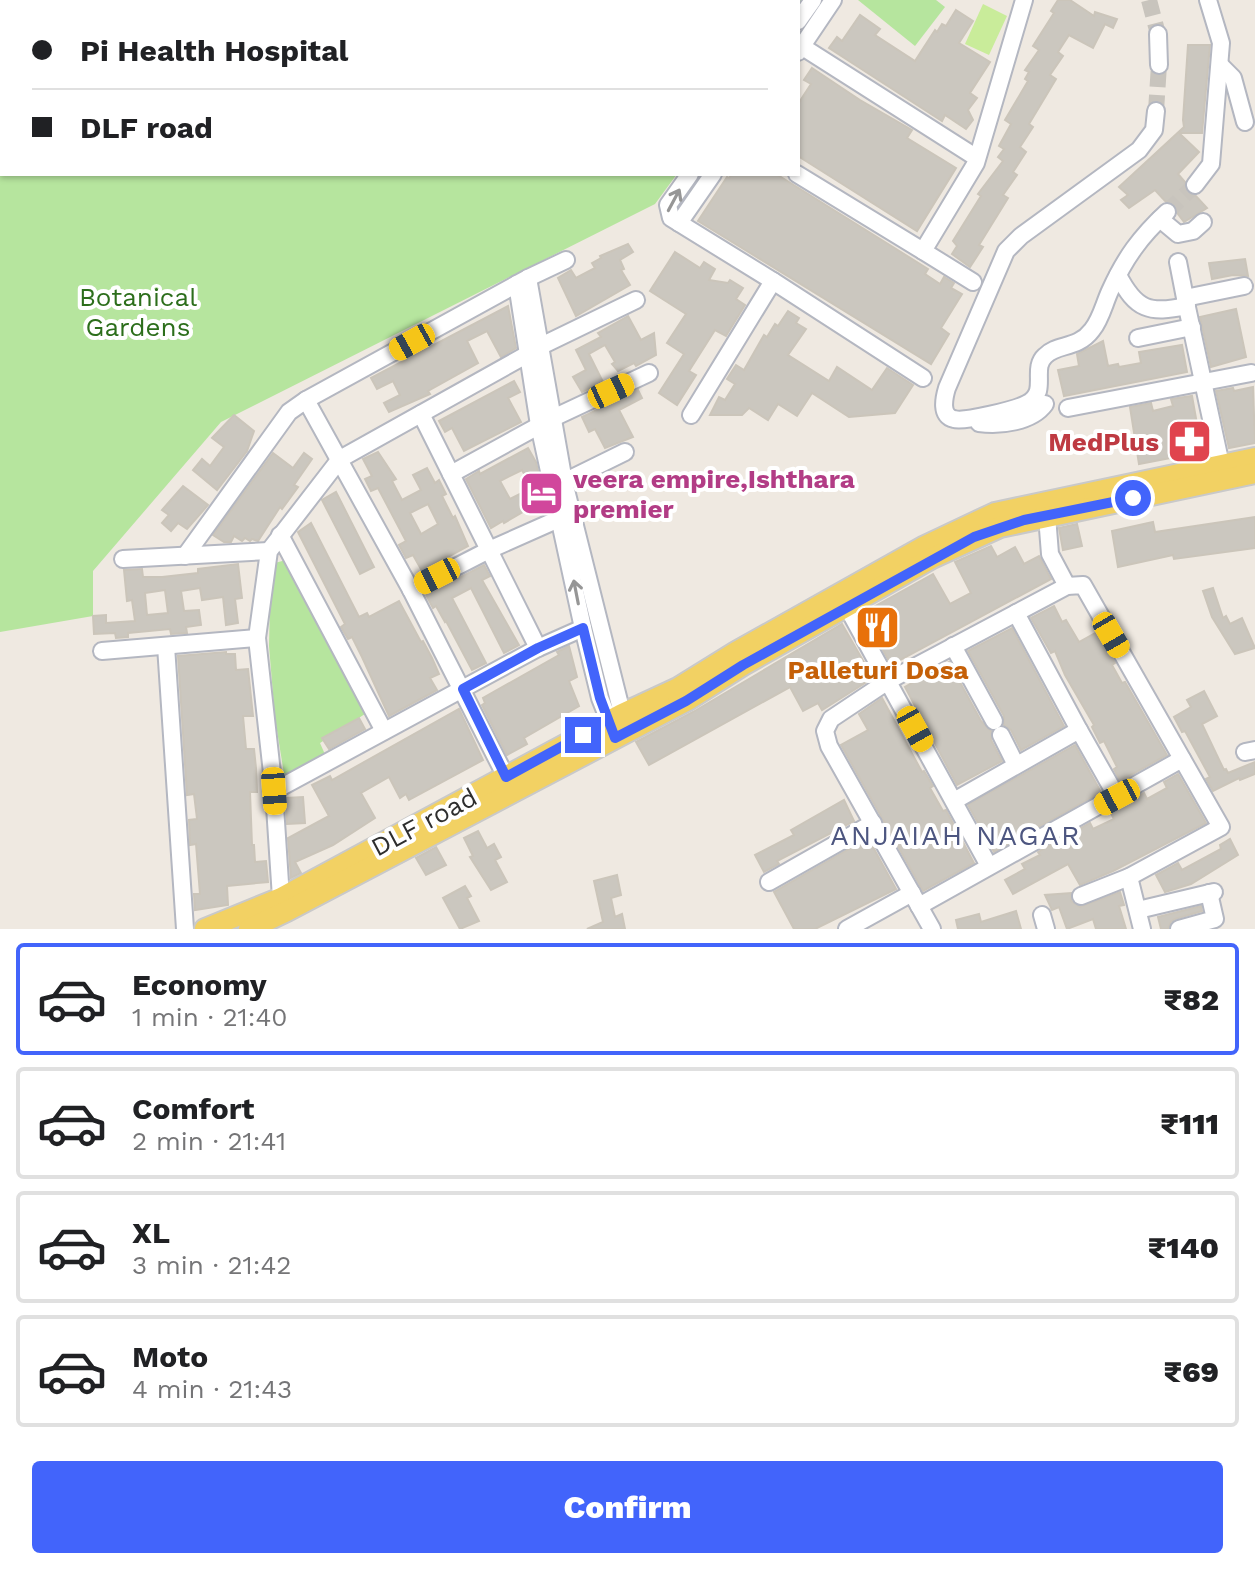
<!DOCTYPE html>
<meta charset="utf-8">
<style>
:root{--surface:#fff;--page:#f2f2f2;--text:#202124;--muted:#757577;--line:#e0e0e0;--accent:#4264fb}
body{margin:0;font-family:"Work Sans",sans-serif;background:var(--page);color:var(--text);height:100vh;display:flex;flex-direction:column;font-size:30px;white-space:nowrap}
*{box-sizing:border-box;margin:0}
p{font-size:26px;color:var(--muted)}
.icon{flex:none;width:44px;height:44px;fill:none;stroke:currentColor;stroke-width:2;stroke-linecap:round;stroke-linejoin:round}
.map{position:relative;height:929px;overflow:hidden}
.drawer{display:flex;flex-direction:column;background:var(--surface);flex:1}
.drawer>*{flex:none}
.hud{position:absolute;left:0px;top:0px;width:800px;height:176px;box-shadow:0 2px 6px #0004;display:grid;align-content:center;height:176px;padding:0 32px;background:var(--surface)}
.end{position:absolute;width:36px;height:36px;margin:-18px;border:10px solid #4264fb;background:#fff;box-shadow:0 0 0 4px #fff}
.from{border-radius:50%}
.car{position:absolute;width:24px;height:48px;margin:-24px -12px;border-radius:10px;box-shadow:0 0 6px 2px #0007;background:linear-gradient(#f5c518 24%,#345 0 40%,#f5c518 0 76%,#345 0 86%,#f5c518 0)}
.hud b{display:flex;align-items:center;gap:28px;height:76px;font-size:30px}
.hud b+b{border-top:2px solid var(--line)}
.hud i{width:20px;height:20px;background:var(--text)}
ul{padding:14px 0 0;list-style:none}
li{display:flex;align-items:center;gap:24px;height:112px;margin:0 16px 12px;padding:0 16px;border:4px solid var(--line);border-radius:8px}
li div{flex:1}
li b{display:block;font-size:30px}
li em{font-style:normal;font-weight:800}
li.active{border-color:var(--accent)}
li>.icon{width:72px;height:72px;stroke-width:1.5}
.cta{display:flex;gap:16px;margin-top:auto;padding:16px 32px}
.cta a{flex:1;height:92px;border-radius:8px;background:var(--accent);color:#fff;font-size:32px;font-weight:800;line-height:92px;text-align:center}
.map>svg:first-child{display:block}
</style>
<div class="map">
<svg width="1255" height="929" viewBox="0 0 1255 929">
<rect width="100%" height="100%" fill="#efe9e1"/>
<g fill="#b6e59e">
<polygon points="0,0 806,0 798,12 798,2 2,2 2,174 677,174 655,204 221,422 93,571 93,616 0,632"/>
<polygon points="858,0 936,0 945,7 915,46"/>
<polygon points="286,560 368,712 320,743 327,759 285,780 275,718 269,646 271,564"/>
</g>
<polygon fill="#c9ec9a" points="983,4 1007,16 989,55 965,44"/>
<g fill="#cbc7bf" stroke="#cbc5ba" stroke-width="2" fill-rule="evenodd">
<polygon points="1058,0 1070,0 1094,16 1095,12 1117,19 1113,28 1105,24 1093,48 1069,35 1058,52 1063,56 1050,75 1056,79 1029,124 1033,127 1020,147 1026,152 1013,172 1017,175 1003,195 1008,198 979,245 983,247 970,267 952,254 957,246 953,241 981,196 978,194 1003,161 998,157 1004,149 999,146 1011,124 1005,120 1028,81 1025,79 1029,72 1025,70 1039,50 1033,46 1054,13 1051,11"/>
<polygon points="956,10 973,21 959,43 990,62 970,93 977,98 968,110 973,120 966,129 945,115 942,121 829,48 837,37 842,41 860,15 880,29 875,35 915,61 935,30 937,32 942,24 946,26"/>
<polygon points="1188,45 1210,45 1202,133 1179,133 1199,152 1178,174 1185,182 1188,193 1196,196 1207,208 1184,222 1178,214 1175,205 1165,201 1155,190 1129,208 1121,200 1128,195 1119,187 1184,127 1183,120"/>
<polygon points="812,68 860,100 912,130 907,138 956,168 917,231 798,156 798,104 811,84 804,80"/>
<polygon points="732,174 776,174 928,269 925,274 940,284 944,277 954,283 951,288 962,294 941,328 949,334 931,364 698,221 727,177 729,178"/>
<polygon points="628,244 633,252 620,260 624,269 621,270 630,285 576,316 558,278 571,270 576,278 595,268 592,263 601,258 600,256"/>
<polygon points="675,252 700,268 704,262 715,269 709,280 728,283 730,280 743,288 736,299 745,305 726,336 715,330 689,371 696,375 677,405 659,393 684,354 667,343 686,314 650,291"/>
<polygon points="1245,259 1248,276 1233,275 1212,279 1209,263"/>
<polygon points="508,306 516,348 501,357 487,331 467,341 478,363 428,391 430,394 389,412 384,403 400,395 393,381 377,389 371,378"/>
<polygon points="1236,309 1246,357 1211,367 1200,317"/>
<polygon points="788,311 799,318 796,323 806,329 788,355 829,381 837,367 872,390 887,368 913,385 895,413 849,417 812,393 797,416 778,404 768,420 749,408 742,415 710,415 719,397 725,400 735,384 727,379 736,365 744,370 764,335 767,337 775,324 778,326"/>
<polygon points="628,316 641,340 654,333 656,355 636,366 634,363 618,371 612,364 615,362 605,345 589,354 603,382 582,392 573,377 586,370 576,350 601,337 598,333"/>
<polygon points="1103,341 1108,366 1118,364 1119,367 1141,363 1139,352 1182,345 1187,372 1064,396 1058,370 1079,366 1077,354"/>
<polygon points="514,381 520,392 508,398 521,422 464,451 452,428 445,432 439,421"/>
<polygon points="1253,387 1255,443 1229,448 1216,391 1233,388 1234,391"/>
<polygon points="638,390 642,398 619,410 633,437 605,448 595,429 589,432 582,417"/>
<polygon points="1192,396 1202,452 1139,464 1130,407 1151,403 1153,411 1173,406 1171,399"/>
<polygon points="234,415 254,431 247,451 217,490 193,470 202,459 210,466 224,447 212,438"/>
<path d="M528 448 536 462 547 512 540 502 504 523 503 521 491 528 466 479 479 471 480 474ZM522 470 532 488 510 499 500 481Z"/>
<path d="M378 452 396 479 392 481 402 500 421 490 413 475 427 468 435 483 439 480 446 494 442 496 453 518 455 516 468 546 422 571 413 555 406 558 399 545 406 541 378 488 371 491 365 479 372 476 363 459ZM428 504 438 524 421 534 410 513Z"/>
<polygon points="273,453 293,468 304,453 312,459 294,485 298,487 282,509 280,507 258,541 252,539 250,541 245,538 242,541 234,536 231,542 224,542 213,535"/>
<polygon points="183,486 208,505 187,529 178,523 171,531 162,523 169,515 162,510"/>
<polygon points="336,492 374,567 360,574 322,500"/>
<polygon points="1255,517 1255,548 1174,559 1173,555 1118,567 1112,531 1153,522 1155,532"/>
<polygon points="311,523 359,617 367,613 369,617 399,601 421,642 423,641 432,658 439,674 430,678 437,690 389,716 362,657 352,637 348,639 341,627 345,624 298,532"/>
<polygon points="1077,524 1082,546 1063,550 1059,528"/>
<polygon points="991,546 997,557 1015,547 1024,564 1039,556 1051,579 891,665 863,613 933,574 950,604 971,593 955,562"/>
<path d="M238 564 242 598 235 599 238 623 226 625 223 597 202 600 200 588 181 591 184 611 199 610 201 625 186 627 187 633 171 634 170 629 128 633V637L116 638 115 633 94 634 93 616 106 615V623L135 621 132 600 127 601 124 570 142 569 143 577H162L198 573V569ZM165 590 168 613 147 615 145 593Z"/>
<polygon points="484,565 490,576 482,580 519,645 504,653 471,588 452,598 486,663 472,670 446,621 445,622 436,606 433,608 426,595"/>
<polygon points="1213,588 1223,618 1226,616 1230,624 1242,618 1255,648 1235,654 1212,617 1203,591"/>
<polygon points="1054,606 1062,622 1066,620 1079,642 1097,632 1115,663 1112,665 1122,683 1125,682 1167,755 1120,781 1114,769 1117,767 1104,741 1100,743 1092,727 1094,725 1065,675 1055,651 1051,653 1031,618"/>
<polygon points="842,624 873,678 822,710 818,703 803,711 790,687 649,765 636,742 693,712"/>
<polygon points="1012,628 1064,726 1021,750 1011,730 1004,725 1004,716 968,651"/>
<polygon points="569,646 577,677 569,681 579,706 524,738 527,744 507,755 482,705 485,703 483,698 559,655 557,652"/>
<polygon points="226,652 226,654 235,654 236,670 248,669 253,716 243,716 246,749 254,749 256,768 257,792 250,792 252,845 254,845 255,862 266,861 268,882 227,886 228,905 195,910 194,894 200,894 196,844 190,845 189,820 197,819 194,794 187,795 178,656"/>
<polygon points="949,662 981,721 991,731 991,740 1002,761 957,785 905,687"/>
<polygon points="1204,691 1217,716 1202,724 1224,770 1226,769 1228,773 1255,762 1255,774 1240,780 1239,778 1213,791 1206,779 1210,777 1185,731 1182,732 1174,717 1191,707 1187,700"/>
<polygon points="882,698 922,772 924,771 933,786 930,788 943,811 946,810 974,863 923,891 841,745 868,730 859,714"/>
<polygon points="459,709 483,760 409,800 406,794 400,798 389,777 361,793 375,818 333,845 295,862 301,873 291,878 288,838 329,816 312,785 330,776 332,780"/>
<polygon points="359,718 365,729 329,749 322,738"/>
<polygon points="1075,745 1101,792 994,852 968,805"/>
<polygon points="1178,774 1206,823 1113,871 1080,885 1068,864 1013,894 1005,880 1025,869 1022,864 1040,855 1038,852 1090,823 1093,829 1114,819 1110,812 1144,793 1147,799 1167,788 1164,782"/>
<polygon points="303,797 305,823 287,824 286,798"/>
<polygon points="844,800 854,821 777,861 779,864 764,872 755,855 794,835 791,830"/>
<polygon points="478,831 487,848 494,844 501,857 495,860 507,882 491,890 470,857 473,856 464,838"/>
<polygon points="868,838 896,889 815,929 794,929 774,892"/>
<polygon points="1230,839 1238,855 1191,884 1165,892 1156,875 1178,863 1182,870 1221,849 1220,845"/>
<polygon points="436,847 446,865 426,875 416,858"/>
<polygon points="617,875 621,895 611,898 615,917 622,914 625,929 587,929 603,922 594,881"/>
<polygon points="465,886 471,896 467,898 479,921 460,929 443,898"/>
<polygon points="1120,892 1124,905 1119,906 1126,929 1096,929 1093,919 1067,929 1059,907 1052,910 1045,895 1071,893 1071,901 1080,907"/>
<polygon points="1201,906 1202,911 1175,919 1171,922 1168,929 1161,929 1158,917"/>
<polygon points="1016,911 1021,929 958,929 956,920 979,914 981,922"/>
</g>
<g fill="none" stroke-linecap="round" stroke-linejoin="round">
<g stroke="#c8c4bd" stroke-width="16" stroke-dasharray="16 8" stroke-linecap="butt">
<polyline points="1149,0 1158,34"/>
<polyline points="1156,111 1159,65"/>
<polyline points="1167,212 1195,185"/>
</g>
<defs>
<g id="minor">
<polyline points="798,21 813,0"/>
<polyline points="1158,34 1159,65"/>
<polyline points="798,44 977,158"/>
<polyline points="798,52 833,0"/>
<polyline points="1220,65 1233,78 1245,122"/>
<path d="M1156 111 1154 130 1139 150 1021 236 1006 251 947 388C944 398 940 416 954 419 964 422 1015 410 1026 404 1031 402 1036 397 1038 391 1041 379 1035 365 1045 356 1057 343 1077 350 1092 330 1101 319 1104 304 1110 291 1125 258 1140 237 1167 212"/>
<polyline points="690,174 668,205 671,218 773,281"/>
<polyline points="797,174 923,251 976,163 1024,0"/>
<polyline points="1195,185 1211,164 1221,43 1208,0"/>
<polyline points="1160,219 1178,234 1193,231 1203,222"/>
<polyline points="679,223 713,174"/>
<polyline points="923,251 973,282"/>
<polyline points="1178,262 1185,298"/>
<path d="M1118 275C1136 310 1149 314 1187 306"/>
<polyline points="528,278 564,482 625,725"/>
<polyline points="517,284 539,425 583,628 600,698 613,731"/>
<polyline points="1138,338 1192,327"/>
<polyline points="541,346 636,300"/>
<polyline points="306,400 411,590 506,777"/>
<polyline points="1068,408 1251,373"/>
<polyline points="421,414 538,648"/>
<polyline points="691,415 773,281 923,378"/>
<path d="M979 423C1000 426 1032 422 1045 404"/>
<polyline points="1221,465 1185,298 1244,286"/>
<polyline points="451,474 553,418 649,373"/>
<polyline points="564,482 625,452"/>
<polyline points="1047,516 1050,554 1067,586"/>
<polyline points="280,535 384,731"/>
<polyline points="185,556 289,412 306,400 528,278 566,260"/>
<polyline points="123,559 269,551"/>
<polyline points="411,590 489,550 561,518"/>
<polyline points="847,607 989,866"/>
<polyline points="1016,613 1079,730"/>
<polyline points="166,646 185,929"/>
<polyline points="953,646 994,721"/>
<polyline points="102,651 257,638"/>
<polyline points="1001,735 1016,765"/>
<polyline points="1245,752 1255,750"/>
<polyline points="274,791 538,648 583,628"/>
<polyline points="954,801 1079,730 1117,797"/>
<polyline points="1129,877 1142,929"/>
<polyline points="769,882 873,823"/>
<polyline points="281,898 274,791 257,638 269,551 340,459 528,354"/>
<polyline points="919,906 1182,759"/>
<polyline points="1138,910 1214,892"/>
<polyline points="1042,915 1046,929"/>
<polyline points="847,929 912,893"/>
<polyline points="932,929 829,746 825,731 831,719 888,681 1067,586 1083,585 1221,827 1129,877 1081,896"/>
<polyline points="1179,929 1215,919 1209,893"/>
</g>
<g id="major">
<polyline points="205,929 281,898 622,714 678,688 736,652 925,546 995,513 1255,458"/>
<polyline points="249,929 287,911 686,701 743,665 932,558 1000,527 1255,473"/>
</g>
</defs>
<use href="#minor" stroke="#b4b7c1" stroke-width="20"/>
<use href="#major" stroke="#c9c9c9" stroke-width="24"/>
<use href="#minor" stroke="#fff" stroke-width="16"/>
<use href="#major" stroke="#f2d163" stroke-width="20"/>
</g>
<defs><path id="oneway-shaft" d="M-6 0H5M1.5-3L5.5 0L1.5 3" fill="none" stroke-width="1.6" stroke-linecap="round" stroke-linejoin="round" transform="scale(2)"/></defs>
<g stroke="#969696">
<use href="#oneway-shaft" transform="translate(674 200) rotate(-62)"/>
<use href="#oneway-shaft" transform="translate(576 592) rotate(-101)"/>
</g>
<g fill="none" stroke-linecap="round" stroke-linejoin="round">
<polyline stroke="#4264fb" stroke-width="10" points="583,735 506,777 463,689 538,648 583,628 600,698 615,738 686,701 743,665 974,537 1024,520 1133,498"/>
</g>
<defs>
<symbol id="pharmacy-square" viewBox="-11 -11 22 22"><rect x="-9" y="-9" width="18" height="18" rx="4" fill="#e0444e" stroke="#fff"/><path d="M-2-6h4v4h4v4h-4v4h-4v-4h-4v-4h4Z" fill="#fff"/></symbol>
<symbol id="hotel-square" viewBox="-11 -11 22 22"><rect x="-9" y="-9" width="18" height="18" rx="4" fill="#d1479c" stroke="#fff"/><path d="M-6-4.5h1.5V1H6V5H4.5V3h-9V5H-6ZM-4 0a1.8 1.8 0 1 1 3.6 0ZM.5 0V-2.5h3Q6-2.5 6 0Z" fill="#fff"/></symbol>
<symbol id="restaurant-square" viewBox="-11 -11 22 22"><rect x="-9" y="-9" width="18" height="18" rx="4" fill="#e8710a" stroke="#fff"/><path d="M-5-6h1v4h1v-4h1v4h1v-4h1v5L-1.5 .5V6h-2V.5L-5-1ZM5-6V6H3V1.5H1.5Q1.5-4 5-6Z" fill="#fff"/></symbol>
</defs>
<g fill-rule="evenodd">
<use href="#pharmacy-square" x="1164" y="416" width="51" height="51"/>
<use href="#hotel-square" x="516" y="468" width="51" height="51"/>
<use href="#restaurant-square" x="852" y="602" width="51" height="51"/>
</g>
<g text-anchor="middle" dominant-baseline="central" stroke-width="8" stroke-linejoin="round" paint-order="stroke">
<g font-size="26" fill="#2c6e1b" stroke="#fff">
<text x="138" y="297">Botanical<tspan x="138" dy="30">Gardens</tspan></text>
</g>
<g font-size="26" font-weight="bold" fill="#be3a42" stroke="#fff" text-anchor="end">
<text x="1159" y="442">MedPlus</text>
</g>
<g font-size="26" font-weight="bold" fill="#b23c85" stroke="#fff" text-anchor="start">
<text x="573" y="479">veera empire,Ishthara<tspan x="573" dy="30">premier</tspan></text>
</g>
<g font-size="26" font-weight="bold" fill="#c56008" stroke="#fff">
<text x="878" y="670">Palleturi Dosa</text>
</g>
<g font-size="26" fill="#2e2e2e" stroke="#fff">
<text transform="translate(424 822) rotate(-28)">DLF road</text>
</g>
<g font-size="28" letter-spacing="2" fill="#4d5680" stroke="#fff">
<text x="956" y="835">ANJAIAH NAGAR</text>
</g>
</g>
</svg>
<i class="end from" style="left:1133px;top:498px"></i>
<i class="end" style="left:583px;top:735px"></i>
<i class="car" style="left:412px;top:342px;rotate:241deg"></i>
<i class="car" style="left:611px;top:391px;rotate:65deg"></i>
<i class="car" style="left:437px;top:576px;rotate:243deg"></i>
<i class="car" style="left:1111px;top:635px;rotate:150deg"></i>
<i class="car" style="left:915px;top:729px;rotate:151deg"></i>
<i class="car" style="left:274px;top:791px;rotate:176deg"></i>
<i class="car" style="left:1117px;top:797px;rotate:242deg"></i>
<div class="hud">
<b><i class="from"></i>Pi Health Hospital</b>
<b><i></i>DLF road</b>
</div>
</div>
<section class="drawer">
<ul>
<li class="active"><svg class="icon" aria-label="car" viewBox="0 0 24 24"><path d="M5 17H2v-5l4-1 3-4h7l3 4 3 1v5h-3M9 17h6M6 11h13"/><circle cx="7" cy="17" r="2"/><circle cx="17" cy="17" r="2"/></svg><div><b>Economy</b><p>1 min · 21:40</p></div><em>₹82</em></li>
<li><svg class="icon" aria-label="car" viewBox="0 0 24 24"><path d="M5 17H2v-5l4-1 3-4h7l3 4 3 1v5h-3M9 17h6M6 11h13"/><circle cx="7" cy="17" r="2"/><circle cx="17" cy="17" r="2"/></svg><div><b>Comfort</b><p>2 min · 21:41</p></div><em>₹111</em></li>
<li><svg class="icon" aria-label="car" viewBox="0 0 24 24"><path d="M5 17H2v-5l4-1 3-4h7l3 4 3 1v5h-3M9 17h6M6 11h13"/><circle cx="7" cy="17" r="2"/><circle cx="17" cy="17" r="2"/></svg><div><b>XL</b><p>3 min · 21:42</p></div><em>₹140</em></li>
<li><svg class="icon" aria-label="car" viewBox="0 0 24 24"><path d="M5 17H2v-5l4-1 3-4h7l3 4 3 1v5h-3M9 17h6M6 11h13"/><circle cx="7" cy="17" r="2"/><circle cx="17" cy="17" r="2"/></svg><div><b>Moto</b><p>4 min · 21:43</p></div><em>₹69</em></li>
</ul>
<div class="cta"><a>Confirm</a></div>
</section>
